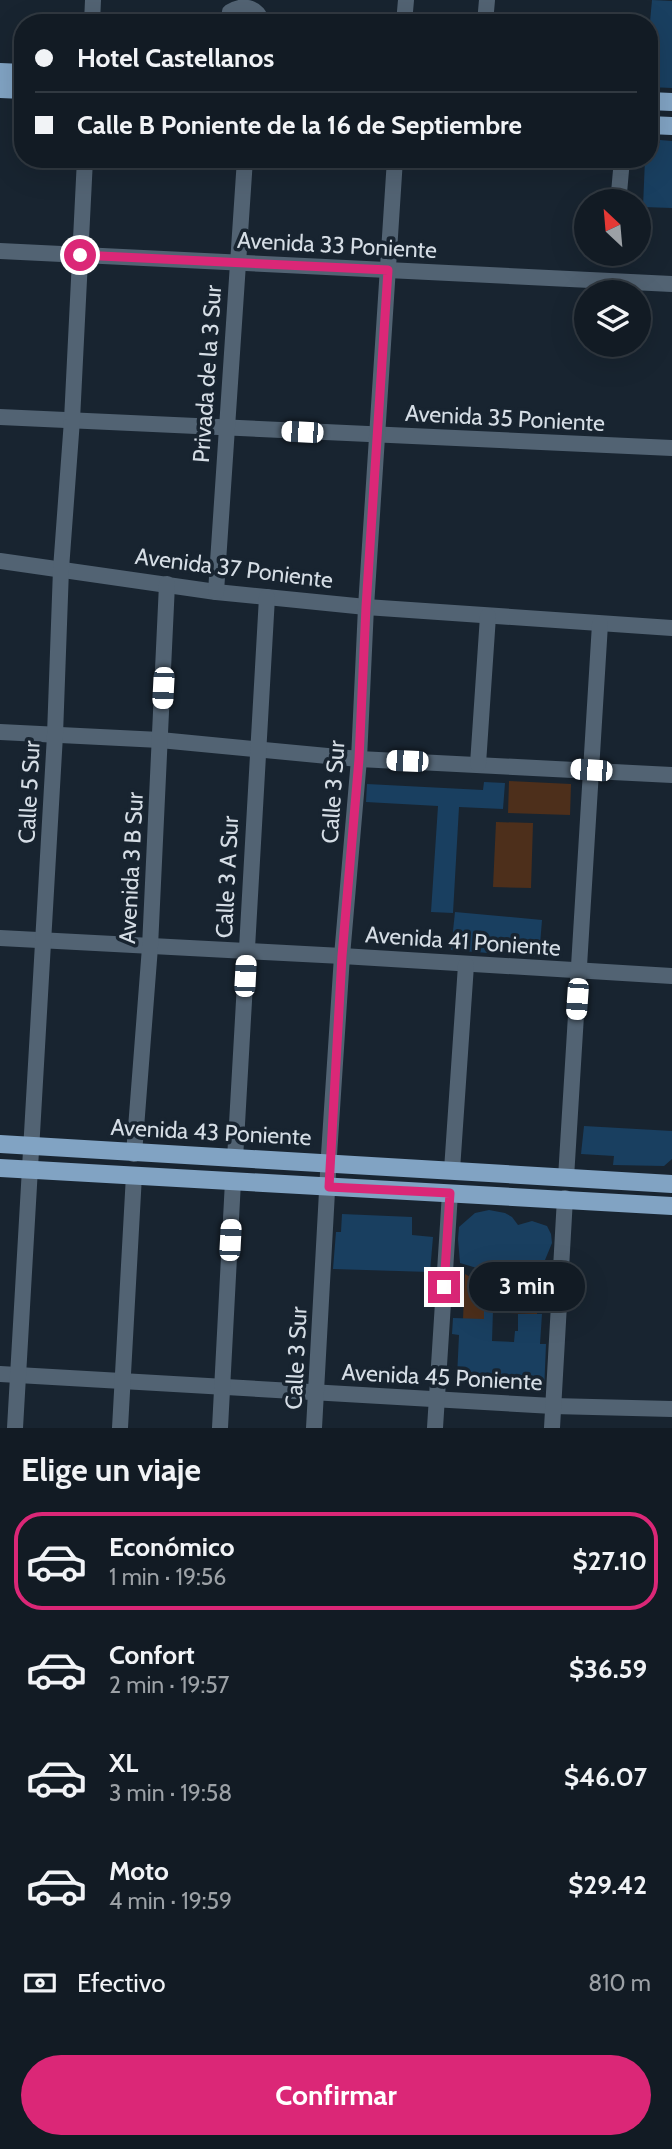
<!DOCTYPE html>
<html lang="es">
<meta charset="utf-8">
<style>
:root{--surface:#121b24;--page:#1f2831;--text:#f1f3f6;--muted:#9ca1a6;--line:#313941;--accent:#db2777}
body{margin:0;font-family:Cabin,sans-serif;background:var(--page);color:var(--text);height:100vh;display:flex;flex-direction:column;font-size:26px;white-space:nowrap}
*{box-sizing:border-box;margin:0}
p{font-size:23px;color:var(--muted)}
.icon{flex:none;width:38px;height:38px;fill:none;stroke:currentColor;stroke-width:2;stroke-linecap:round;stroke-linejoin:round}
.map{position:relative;height:1428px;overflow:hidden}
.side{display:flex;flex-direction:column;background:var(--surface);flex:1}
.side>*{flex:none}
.hud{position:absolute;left:14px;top:14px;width:644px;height:154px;border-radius:28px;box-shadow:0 7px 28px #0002,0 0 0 2px var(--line);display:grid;align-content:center;height:154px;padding:0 21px;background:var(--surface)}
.needle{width:46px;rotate:334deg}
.controls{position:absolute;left:574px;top:189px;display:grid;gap:14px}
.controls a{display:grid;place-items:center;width:77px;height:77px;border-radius:50%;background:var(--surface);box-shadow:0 7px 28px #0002,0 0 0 2px var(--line);font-size:35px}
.end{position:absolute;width:32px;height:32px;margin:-16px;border:9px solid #db2777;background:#fff;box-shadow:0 0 0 4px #fff}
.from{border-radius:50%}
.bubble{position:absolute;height:49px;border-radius:24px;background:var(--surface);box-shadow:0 7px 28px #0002,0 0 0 2px var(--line);font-size:23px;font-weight:700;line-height:49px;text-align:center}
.car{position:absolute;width:21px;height:42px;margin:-21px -10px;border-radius:9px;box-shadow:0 0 5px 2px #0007;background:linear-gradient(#fff 24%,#345 0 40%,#fff 0 76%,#345 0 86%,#fff 0)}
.hud b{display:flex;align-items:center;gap:24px;height:66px;font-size:26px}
.hud b+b{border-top:2px solid var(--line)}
.hud i{width:18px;height:18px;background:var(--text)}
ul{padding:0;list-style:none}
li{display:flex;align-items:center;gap:21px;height:98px;margin:0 14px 10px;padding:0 7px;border:4px solid transparent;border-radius:28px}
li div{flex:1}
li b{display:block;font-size:26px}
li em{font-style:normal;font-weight:700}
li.selected{border-color:var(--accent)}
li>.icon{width:63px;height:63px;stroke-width:1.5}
h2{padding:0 21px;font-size:32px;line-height:84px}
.pay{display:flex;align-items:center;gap:18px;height:77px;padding:0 21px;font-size:26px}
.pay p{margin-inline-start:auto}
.cta{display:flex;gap:14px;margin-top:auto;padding:14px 21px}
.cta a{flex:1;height:80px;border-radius:42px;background:var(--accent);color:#fff;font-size:28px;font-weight:700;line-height:80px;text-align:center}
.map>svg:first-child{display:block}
</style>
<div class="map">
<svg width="672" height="1428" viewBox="0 0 672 1428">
<rect width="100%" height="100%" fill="#182430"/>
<g fill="#4d2f1b">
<polygon points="509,781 571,784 570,815 508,813"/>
<polygon points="496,822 533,823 531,888 493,887"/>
<path d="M539 1270 537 1314 507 1313V1310L485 1309 484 1319H463L465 1274C490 1289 514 1280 539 1270Z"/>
</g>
<g fill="#193f60">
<polygon points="652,0 672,1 672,88 649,87 649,33"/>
<polygon points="660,140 672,141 672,208 643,207 645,159 649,159 649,143 660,143"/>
<polygon points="484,782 505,783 503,809 459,807 453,913 431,912 438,806 366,802 367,784 483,790"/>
<polygon points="455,912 542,920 539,957 451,950"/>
<polygon points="584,1126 672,1131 672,1159 664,1166 613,1165 614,1156 581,1154"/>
<polygon points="489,1210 505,1213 512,1217 518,1225 532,1221 547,1226 551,1234 552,1243 545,1260 503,1272 490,1272 460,1263 458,1239 459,1227 475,1213"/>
<polygon points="342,1214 412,1217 412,1235 433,1237 430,1272 333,1269 336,1232 341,1232"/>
<polygon points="484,1309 493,1310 492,1341 514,1342 515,1331 518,1331 518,1314 542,1314 540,1344 546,1344 544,1392 518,1391 518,1378 496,1377 496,1387 483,1387 483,1378 457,1377 459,1335 452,1334 453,1318 484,1319"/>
</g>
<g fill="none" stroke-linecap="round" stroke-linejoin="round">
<g stroke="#526373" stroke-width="16">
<polyline points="92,23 93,0"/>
<path d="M228 23 230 12C242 4 260 7 261 23"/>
<polyline points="404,23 406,0"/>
<polyline points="485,23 487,0"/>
<polyline points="619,193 622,159"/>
<polyline points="0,251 672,284"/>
<polyline points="0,417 672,448"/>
<polyline points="0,561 216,592 366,607 672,628"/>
<polyline points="216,592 245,159"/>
<polyline points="0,732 160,740 359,759 672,775"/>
<polyline points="478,764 488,616"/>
<polyline points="0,938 342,956 672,976"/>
<polyline points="134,1154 150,947 167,584"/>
<polyline points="235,1159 267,597"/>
<polyline points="452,1170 466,965"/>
<polyline points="566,1178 600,624"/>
<polyline points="0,1374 553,1406 672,1409"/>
<polyline points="15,1428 55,735 61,569 72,420 85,159"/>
<polyline points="120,1428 134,1175"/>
<polyline points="220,1428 233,1181"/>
<polyline points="314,1428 329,1155 342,956 359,759 366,607 395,159"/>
<polyline points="435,1428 450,1193"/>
<polyline points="552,1428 565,1198"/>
</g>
<g stroke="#81a3c3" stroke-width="18">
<polyline points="0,72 23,73"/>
<polyline points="0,89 23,90"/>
<polyline points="649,101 672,102"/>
<polyline points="649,125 672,126"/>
<polyline points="0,1144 672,1184"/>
<polyline points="0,1168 672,1206"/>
</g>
</g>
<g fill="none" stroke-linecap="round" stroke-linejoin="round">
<polyline stroke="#db2777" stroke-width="9" points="80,255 388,270 366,607 359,759 342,956 329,1187 450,1193 444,1287"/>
</g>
<g text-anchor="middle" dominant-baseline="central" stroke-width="7" stroke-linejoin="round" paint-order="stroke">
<g font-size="23" fill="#d5dde5" stroke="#182430">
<text transform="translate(337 245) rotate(3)">Avenida 33 Poniente</text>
<text transform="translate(207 374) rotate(-86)">Privada de la 3 Sur</text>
<text transform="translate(505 418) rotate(3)">Avenida 35 Poniente</text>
<text transform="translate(234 568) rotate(7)">Avenida 37 Poniente</text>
<text transform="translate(29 792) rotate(-87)">Calle 5 Sur</text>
<text transform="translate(333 792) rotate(-86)">Calle 3 Sur</text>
<text transform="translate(131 868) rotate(-87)">Avenida 3 B Sur</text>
<text transform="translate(227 877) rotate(-87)">Calle 3 A Sur</text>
<text transform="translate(463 941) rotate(4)">Avenida 41 Poniente</text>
<text transform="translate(211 1132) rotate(3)">Avenida 43 Poniente</text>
<text transform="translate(296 1358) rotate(-87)">Calle 3 Sur</text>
<text transform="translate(442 1377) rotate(3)">Avenida 45 Poniente</text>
</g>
</g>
</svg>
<div class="controls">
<a><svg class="needle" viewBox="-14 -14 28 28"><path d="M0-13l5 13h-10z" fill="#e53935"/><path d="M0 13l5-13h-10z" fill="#9ca1a6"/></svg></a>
<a><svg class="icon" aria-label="layers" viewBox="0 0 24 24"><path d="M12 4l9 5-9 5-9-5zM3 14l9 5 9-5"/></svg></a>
</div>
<i class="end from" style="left:80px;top:255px"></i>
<i class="end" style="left:444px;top:1287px"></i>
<div class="bubble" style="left:469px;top:1262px;width:116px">3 min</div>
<i class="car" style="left:302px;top:432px;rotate:273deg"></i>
<i class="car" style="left:163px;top:688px;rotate:183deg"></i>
<i class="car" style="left:407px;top:761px;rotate:272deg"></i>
<i class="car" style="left:591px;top:770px;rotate:274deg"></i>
<i class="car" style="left:245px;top:976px;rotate:3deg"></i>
<i class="car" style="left:577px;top:999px;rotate:184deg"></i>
<i class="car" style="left:230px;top:1240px;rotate:3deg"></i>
<div class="hud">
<b><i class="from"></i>Hotel Castellanos</b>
<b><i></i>Calle B Poniente de la 16 de Septiembre</b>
</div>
</div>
<section class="side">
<h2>Elige un viaje</h2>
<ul>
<li class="selected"><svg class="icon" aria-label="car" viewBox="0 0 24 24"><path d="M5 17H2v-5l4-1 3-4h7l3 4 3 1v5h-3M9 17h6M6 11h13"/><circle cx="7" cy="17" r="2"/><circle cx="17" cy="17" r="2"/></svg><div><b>Económico</b><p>1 min · 19:56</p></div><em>$27.10</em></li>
<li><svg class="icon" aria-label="car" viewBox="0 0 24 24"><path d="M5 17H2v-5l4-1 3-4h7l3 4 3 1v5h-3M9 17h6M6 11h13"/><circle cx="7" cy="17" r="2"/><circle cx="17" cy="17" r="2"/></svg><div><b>Confort</b><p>2 min · 19:57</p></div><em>$36.59</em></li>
<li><svg class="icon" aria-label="car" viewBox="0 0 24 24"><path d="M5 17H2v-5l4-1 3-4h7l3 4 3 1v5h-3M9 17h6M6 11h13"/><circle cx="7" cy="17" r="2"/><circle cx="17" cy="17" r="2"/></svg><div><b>XL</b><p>3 min · 19:58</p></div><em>$46.07</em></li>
<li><svg class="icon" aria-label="car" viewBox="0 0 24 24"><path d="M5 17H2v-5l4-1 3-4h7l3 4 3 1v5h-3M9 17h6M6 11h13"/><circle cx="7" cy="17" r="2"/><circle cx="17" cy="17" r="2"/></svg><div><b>Moto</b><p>4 min · 19:59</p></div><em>$29.42</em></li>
</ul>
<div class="pay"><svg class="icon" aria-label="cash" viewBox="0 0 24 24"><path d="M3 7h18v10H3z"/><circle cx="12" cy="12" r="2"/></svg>Efectivo<p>810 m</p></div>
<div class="cta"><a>Confirmar</a></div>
</section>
